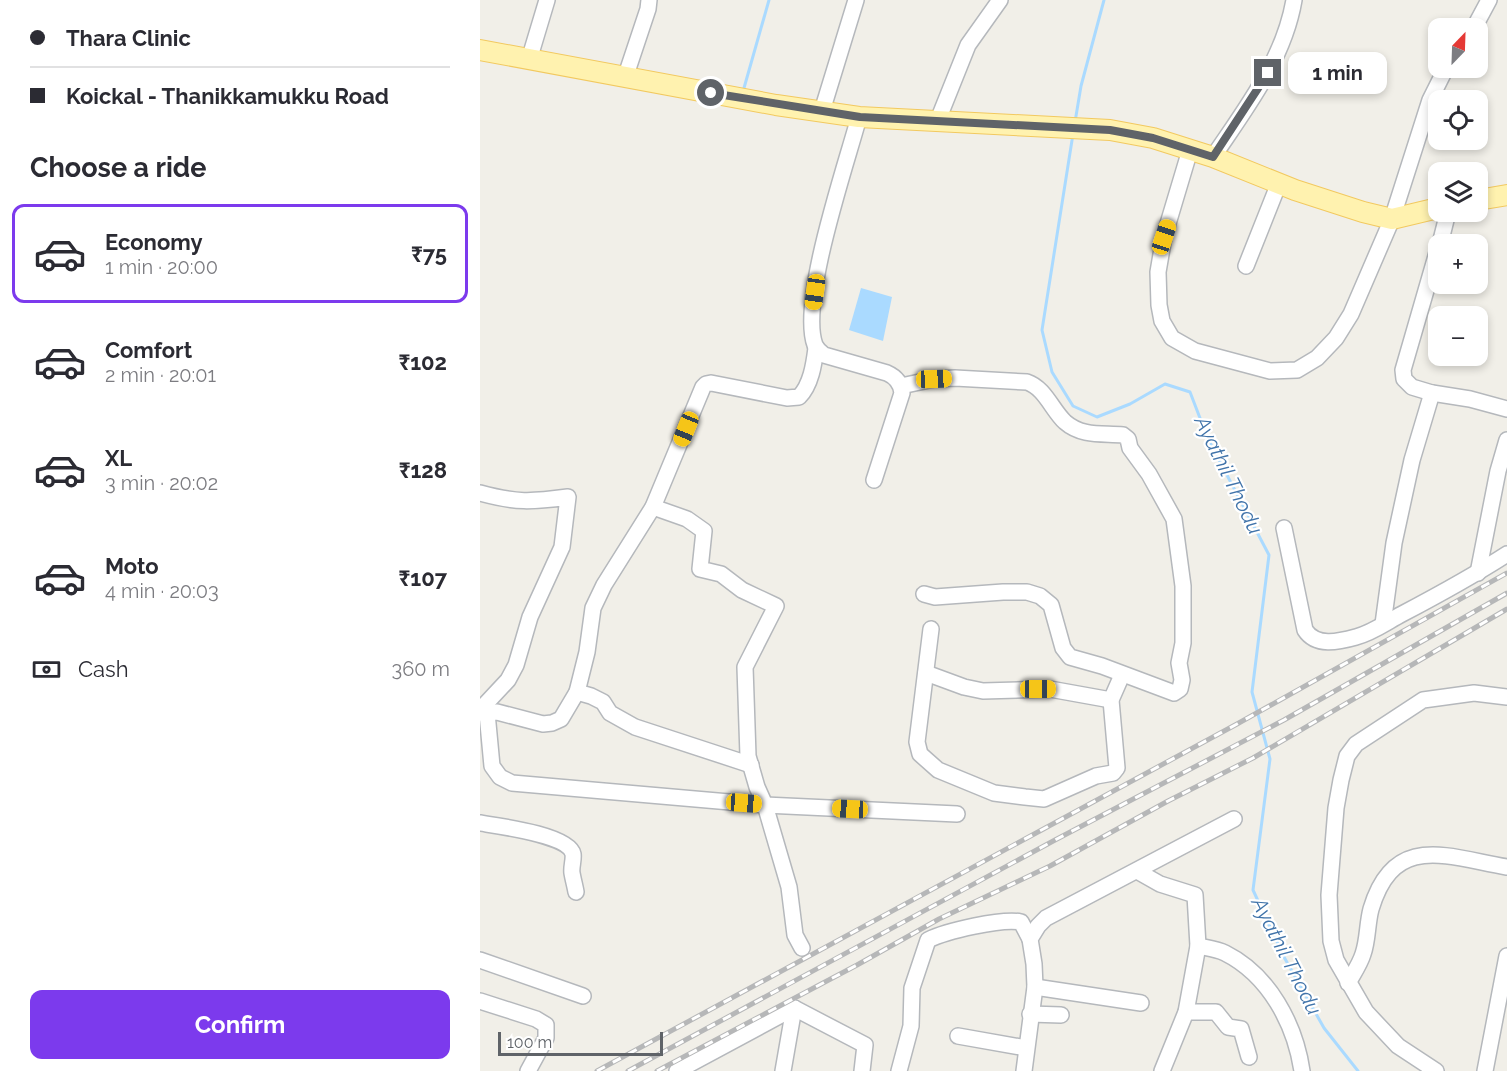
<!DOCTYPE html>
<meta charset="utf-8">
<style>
:root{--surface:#fff;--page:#f7f7f7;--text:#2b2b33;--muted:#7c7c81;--line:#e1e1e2;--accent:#7c3aed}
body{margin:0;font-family:Raleway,sans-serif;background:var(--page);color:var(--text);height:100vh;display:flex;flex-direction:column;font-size:22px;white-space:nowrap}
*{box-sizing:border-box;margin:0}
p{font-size:20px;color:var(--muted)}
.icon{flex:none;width:33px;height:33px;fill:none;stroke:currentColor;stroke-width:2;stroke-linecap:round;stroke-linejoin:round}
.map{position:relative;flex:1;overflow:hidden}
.details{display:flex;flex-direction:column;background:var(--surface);width:480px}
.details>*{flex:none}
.banner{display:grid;align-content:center;height:132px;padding:0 30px;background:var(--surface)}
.needle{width:39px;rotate:23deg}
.buttons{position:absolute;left:948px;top:18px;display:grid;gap:12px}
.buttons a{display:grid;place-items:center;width:60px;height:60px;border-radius:12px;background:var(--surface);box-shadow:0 3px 9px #0003;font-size:30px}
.scale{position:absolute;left:18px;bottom:15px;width:165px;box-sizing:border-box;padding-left:6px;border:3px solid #5f6368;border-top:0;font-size:16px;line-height:21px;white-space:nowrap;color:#5f6368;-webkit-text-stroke:4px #fff;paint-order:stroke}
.end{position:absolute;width:27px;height:27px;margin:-14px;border:8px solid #5f6368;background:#fff;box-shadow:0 0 0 3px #fff}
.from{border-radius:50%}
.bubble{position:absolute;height:42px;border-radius:12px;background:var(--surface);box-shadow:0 3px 9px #0003;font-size:20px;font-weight:700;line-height:42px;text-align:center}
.car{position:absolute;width:18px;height:36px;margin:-18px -9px;border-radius:8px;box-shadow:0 0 4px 2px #0007;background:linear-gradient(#f5c518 24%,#345 0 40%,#f5c518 0 76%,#345 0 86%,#f5c518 0)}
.banner b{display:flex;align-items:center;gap:21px;height:57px;font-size:22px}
.banner b+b{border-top:2px solid var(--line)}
.banner i{width:15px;height:15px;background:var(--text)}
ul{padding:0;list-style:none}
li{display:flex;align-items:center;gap:18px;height:99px;margin:0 12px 9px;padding:0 18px;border:3px solid transparent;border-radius:12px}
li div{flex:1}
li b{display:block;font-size:22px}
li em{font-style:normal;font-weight:700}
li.active{border-color:var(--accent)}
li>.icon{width:54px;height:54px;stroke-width:1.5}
h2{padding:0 30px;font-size:27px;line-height:72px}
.pay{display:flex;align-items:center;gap:15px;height:66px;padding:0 30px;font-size:22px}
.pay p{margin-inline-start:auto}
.action{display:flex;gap:12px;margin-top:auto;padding:12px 30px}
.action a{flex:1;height:69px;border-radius:12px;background:var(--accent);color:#fff;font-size:24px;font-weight:700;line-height:69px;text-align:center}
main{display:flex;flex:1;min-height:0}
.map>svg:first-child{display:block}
</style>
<main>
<section class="details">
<div class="banner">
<b><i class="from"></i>Thara Clinic</b>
<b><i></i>Koickal - Thanikkamukku Road</b>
</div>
<h2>Choose a ride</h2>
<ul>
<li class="active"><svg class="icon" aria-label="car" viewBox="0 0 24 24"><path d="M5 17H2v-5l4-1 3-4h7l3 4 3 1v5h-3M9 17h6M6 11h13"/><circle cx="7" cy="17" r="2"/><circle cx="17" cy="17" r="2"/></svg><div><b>Economy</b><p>1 min · 20:00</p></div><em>₹75</em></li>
<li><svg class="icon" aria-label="car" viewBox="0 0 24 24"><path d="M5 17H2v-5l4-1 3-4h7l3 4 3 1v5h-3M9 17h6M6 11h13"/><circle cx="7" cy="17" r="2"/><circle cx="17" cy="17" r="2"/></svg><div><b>Comfort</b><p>2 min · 20:01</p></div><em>₹102</em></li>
<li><svg class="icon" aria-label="car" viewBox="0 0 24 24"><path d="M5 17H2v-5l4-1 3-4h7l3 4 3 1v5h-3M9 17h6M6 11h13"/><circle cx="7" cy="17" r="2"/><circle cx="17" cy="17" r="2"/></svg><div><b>XL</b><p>3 min · 20:02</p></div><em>₹128</em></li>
<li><svg class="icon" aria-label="car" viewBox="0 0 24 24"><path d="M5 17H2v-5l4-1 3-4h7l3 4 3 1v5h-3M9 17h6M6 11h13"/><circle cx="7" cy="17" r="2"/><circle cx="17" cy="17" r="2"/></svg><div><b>Moto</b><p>4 min · 20:03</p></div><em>₹107</em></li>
</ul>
<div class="pay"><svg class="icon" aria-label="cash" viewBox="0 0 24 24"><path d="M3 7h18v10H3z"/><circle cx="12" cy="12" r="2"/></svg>Cash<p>360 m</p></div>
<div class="action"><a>Confirm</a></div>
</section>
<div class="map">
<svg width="1027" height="1071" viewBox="0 0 1027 1071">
<rect width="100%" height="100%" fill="#f1efe8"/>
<polygon fill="#aadaff" points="381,288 412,297 403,341 369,330"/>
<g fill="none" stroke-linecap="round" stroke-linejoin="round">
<g stroke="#aadaff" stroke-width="3">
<polyline points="264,88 289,0"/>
<polyline points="595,122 601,86 624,0"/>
<polyline points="593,134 562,330 572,372 593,406 617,417 650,404 685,384 710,392 728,439 789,555 772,692 790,759 773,890 804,957 844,1028 878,1071"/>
</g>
<defs>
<g id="minor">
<polyline points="994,28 1009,0"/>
<polyline points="49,60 67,0"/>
<polyline points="145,78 168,9 169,0"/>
<polyline points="342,111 376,0"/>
<path d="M379 117C366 165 319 302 335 345 337 349 340 352 344 355L407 373C416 377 421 383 422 393L394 480"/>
<polyline points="458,120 488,45 520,0"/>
<polyline points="710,150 684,237 678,272 679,305 682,321 692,338 715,351 790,371 817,370 837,358 856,338 871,314 912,219 950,100 966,68"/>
<path d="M733 157C766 108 804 59 814 0"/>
<polyline points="960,244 968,212"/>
<polyline points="958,249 923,370 924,379 932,387 952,393 990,399 1027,409"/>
<polyline points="766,266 799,183"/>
<path d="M421 386 454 379 475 378 547 382C565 388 572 410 585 422 602 437 623 433 643 435L648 439 650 448 669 474 694 519 703 586V643L699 663 702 680 700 689 694 693 622 666 590 657 583 648 571 605 560 596 547 592H523L455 597 444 594"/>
<path d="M0 493C37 503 51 502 88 497L82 547 50 617 36 665 28 680 0 710"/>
<polyline points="173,507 207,519 224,531 220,569 241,574 262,590 296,606 265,667 268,756 277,787 285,805 309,887 315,935 322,948"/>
<path d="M804 528 825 630C836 647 858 642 876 637 892 633 907 622 922 614 958 595 993 576 1027 554"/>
<polyline points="998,573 1018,471 1027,440"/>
<polyline points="903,624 914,543 932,460 952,393"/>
<polyline points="451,629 437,742 440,754 458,770 514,793 545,797 564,799 616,776 633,773 637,768 631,700 642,675"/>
<polyline points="446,673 484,687 503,691 570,689 631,700"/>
<polyline points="97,692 111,696 123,702 130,713 155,727 271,765"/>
<path d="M0 713 17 712 63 724 72 723 81 719 97 692 107 652 113 608 124 585 173 507 223 387 226 384 231 383 307 398 319 397C331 385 334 364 336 348"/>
<polyline points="7,713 12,766 20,777 32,783 285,805 477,814"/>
<path d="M0 823C18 826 89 835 93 854 94 860 91 867 92 873 93 879 95 886 96 892"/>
<path d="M657 871 680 884 715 895 718 946C727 948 737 949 745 953 789 975 815 1024 822 1071"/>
<polyline points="0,960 103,996"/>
<path d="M868 983C873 974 880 964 883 954 888 940 887 924 891 909 914 832 967 857 1027 867"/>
<polyline points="555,987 661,1003"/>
<polyline points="0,1001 56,1019 66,1025 66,1038 48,1071"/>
<polyline points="314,1008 385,1045 382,1071"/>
<polyline points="706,1012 736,1012 748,1027 761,1029 769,1057"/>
<polyline points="550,1014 581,1015"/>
<polyline points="478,1036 546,1048"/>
<polyline points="197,1071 314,1008"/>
<polyline points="303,1071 314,1008"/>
<path d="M419 1071 431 1026 432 988 448 940C466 931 522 918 541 922L550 939"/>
<polyline points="544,1071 555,987 554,964 550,939 558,926 566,918 754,819"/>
<polyline points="682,1071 706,1012 718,946"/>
<polyline points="956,1071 918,1046 886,1012 856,960 851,941 849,895 856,808 861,780 867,756 876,744 943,700 994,693 1027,697"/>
<polyline points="1005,1071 1027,956"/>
</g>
<g id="major">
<polyline points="0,50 296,105 379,117 630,130 673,138 733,157 815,190 883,212 912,219 958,208"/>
<polyline points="998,200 1027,195"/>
</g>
</defs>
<use href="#minor" stroke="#b5b8bc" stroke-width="18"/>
<use href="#major" stroke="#f2c960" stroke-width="22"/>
<use href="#minor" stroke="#fff" stroke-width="15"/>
<use href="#major" stroke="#fff2af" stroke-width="20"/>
<defs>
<g id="rail">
<polyline points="117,1071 757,724 1027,573"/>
<polyline points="148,1071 575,840 804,720 1027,593"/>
<polyline points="177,1071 377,965 459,919 570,866 688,801 773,758 1027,609"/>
</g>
</defs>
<use href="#rail" stroke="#b6b7b8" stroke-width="5"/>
<use href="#rail" stroke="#fff" stroke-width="3" stroke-dasharray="9" stroke-linecap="butt"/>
</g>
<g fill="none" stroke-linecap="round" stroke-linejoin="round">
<polyline stroke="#5f6368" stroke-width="8" points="231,93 380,117 630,130 673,138 733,157 788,73"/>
</g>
<g text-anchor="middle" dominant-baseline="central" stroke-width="4.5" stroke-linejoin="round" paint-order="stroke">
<g font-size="21" font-style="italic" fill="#4174aa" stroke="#fff">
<text transform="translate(749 475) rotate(64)">Ayathil Thodu</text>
<text transform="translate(807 956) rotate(63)">Ayathil Thodu</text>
</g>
</g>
</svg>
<div class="buttons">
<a><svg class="needle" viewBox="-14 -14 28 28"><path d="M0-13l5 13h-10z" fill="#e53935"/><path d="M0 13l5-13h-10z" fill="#7c7c81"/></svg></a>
<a><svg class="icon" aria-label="locate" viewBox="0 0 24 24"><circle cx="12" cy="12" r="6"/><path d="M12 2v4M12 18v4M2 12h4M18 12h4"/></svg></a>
<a><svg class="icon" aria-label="layers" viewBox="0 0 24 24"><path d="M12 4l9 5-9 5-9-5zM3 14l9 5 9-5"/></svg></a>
<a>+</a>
<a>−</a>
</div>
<div class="scale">100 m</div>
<i class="end from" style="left:231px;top:93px"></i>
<i class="end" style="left:788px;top:73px"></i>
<div class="bubble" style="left:808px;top:52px;width:99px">1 min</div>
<i class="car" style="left:684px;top:237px;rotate:18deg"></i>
<i class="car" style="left:335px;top:292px;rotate:188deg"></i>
<i class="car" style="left:454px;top:379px;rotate:88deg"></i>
<i class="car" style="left:206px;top:429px;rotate:202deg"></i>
<i class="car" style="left:558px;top:689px;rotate:90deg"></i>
<i class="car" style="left:264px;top:803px;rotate:94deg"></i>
<i class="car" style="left:370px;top:809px;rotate:273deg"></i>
</div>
</main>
